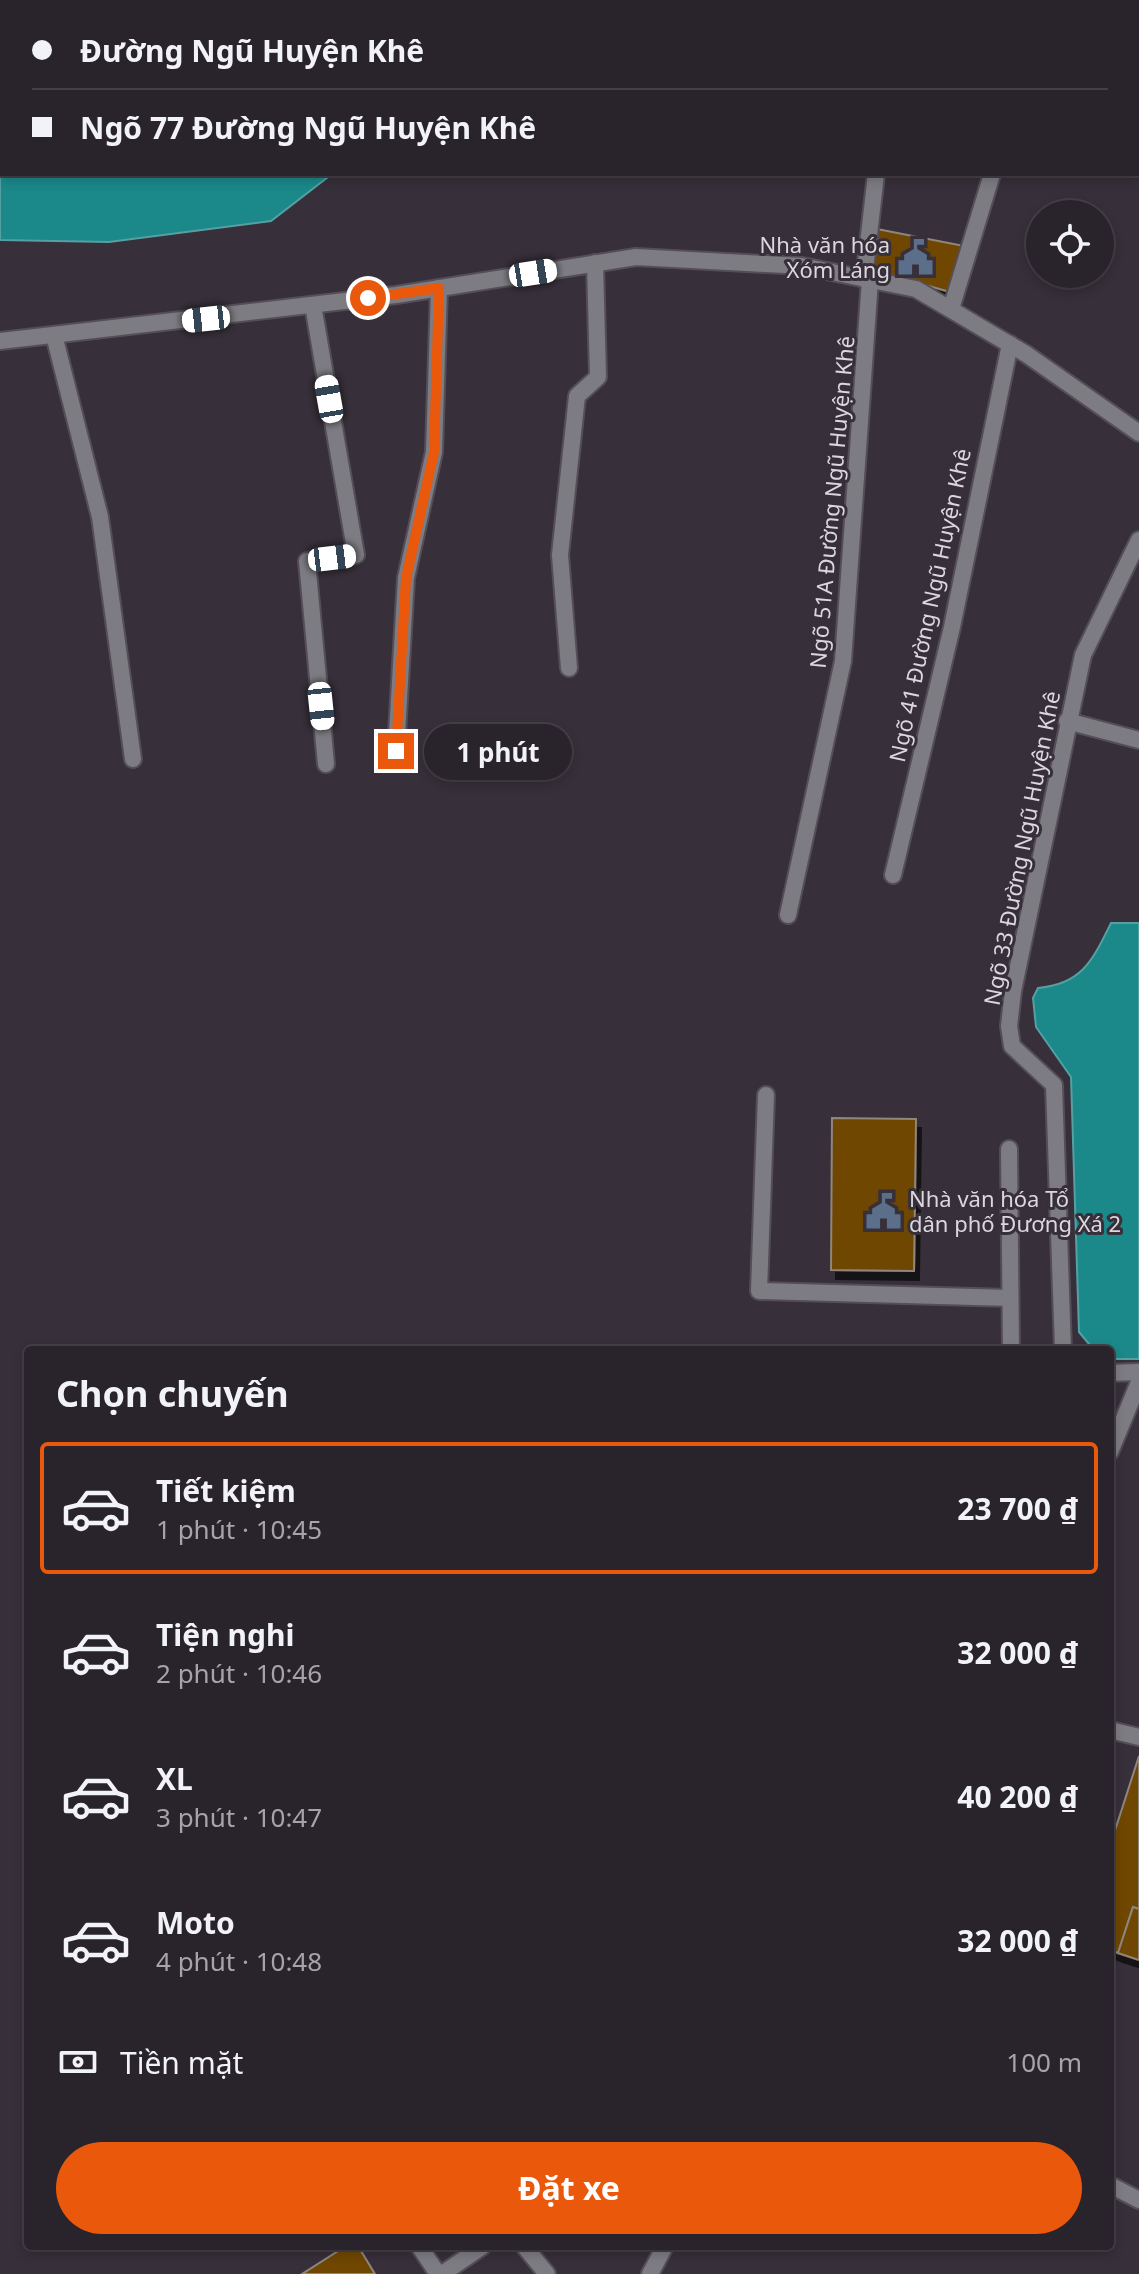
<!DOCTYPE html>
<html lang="vi">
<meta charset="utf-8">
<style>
:root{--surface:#29232b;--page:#312b33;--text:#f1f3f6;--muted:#a5a4a9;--line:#454047;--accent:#ea580c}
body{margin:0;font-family:"Noto Sans",sans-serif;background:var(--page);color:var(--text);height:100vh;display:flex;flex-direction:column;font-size:30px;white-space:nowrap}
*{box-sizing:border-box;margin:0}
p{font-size:26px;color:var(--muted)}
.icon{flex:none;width:44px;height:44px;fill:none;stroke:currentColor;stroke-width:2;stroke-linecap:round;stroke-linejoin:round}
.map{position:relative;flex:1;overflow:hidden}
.sheet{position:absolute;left:24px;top:1346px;width:1090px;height:904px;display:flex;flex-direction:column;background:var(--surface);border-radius:8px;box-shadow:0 4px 12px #0003,0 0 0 2px var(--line)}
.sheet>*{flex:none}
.guide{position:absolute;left:0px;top:0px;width:1140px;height:176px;box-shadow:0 4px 12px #0003,0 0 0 2px var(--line);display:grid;align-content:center;height:176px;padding:0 32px;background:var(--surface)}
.controls{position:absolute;left:1026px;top:200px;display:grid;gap:16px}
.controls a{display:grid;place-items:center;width:88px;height:88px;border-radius:50%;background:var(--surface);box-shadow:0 4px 12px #0003,0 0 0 2px var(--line);font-size:40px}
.end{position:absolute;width:36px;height:36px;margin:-18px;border:10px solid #ea580c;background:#fff;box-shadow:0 0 0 4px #fff}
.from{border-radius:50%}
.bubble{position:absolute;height:56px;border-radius:28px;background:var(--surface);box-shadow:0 4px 12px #0003,0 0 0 2px var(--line);font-size:26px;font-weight:700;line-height:56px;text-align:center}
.car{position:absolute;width:24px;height:48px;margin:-24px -12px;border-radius:10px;box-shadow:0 0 6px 2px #0007;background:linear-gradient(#fff 24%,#345 0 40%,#fff 0 76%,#345 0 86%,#fff 0)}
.guide b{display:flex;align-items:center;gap:28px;height:76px;font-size:30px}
.guide b+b{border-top:2px solid var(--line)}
.guide i{width:20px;height:20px;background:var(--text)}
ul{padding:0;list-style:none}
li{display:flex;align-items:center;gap:24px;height:132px;margin:0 16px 12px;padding:0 16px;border:4px solid transparent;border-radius:8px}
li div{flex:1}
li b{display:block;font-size:30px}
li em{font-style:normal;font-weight:700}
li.on{border-color:var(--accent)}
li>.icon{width:72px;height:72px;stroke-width:1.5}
h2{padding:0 32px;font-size:36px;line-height:96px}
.pay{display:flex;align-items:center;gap:20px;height:88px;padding:0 32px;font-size:30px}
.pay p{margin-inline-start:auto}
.button{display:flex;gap:16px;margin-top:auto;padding:16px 32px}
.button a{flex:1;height:92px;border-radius:48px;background:var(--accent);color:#fff;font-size:32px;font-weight:700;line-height:92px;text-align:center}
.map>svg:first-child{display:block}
</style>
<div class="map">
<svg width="1139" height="2274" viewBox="0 0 1139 2274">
<defs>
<filter id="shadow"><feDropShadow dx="5" dy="9" stdDeviation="0" flood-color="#0009"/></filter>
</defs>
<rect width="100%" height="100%" fill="#372f39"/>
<g fill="#1b888a" stroke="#55a0a3" stroke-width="2">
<polygon points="417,0 1139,0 1139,61 1138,2 411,2"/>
<polygon points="0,142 2,174 332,174 271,221 109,242 0,240"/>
<path d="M1111 923H1139V1359H1110V1350H1094L1079 1332 1071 1077 1036 1027 1033 998 1038 988C1083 984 1093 959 1111 923Z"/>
</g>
<g fill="#6f4605" stroke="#8f867b" stroke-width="2" filter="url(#shadow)">
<polygon points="877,229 964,246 950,292 869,269"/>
<polygon points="832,1118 916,1119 914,1271 831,1270"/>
<polygon points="1139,1756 1139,1909 1133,1907 1118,1953 1110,1950 1110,1846"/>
<polygon points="1133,1907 1139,1909 1139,1960 1118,1953"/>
<polygon points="346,2246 358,2246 375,2274 302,2274"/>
</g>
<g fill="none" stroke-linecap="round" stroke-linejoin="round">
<defs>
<g id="service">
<polyline points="766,1095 759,1291 1010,1298"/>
<polyline points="1009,1149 1011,1350"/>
<polyline points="419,2246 438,2274"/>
<polyline points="442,2274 483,2246"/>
</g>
<g id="minor">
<polyline points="864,279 876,174"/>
<polyline points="313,305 356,555 307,561 326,764"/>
<polyline points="951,309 992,174"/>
<polyline points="54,335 100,517 133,759"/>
<polyline points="569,668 560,555 577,396 598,377 595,263"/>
<polyline points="1067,721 1139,740"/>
<polyline points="396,751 406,578 434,452 439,288"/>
<polyline points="893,875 952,627 1010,344"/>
<polyline points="788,915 843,661 870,280"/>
<polyline points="1063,1350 1054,1085 1012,1046 1009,1026 1013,991 1083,655 1139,540"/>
<polyline points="1110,1373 1139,1372"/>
<polyline points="1110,1452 1139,1382"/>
<polyline points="1110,1730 1139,1737"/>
<polyline points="1110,2185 1139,2200"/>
<polyline points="524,2246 547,2274"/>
<polyline points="650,2274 665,2246"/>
</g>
<polyline id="tertiary" points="0,341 396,295 636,257 802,266 916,289 1026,354 1139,433"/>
</defs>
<use href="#service" stroke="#554d57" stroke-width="20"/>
<use href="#minor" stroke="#554d57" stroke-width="20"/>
<use href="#tertiary" stroke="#554d57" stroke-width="20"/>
<use href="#service" stroke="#7c7c82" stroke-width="16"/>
<use href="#minor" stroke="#7c7c82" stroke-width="16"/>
<use href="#tertiary" stroke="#7c7c82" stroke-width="16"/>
</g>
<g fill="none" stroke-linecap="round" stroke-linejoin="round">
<polyline stroke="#ea580c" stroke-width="10" points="368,298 439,288 434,452 406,578 396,751"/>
</g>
<defs>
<symbol id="civic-bare" viewBox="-9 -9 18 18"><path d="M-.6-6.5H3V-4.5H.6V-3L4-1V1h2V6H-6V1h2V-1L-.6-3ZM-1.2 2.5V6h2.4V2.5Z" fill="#5c6f8a" stroke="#372f39" stroke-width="2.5" paint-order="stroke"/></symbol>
</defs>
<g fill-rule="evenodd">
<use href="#civic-bare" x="890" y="232" width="51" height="51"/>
<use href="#civic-bare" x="858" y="1186" width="51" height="51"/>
</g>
<g text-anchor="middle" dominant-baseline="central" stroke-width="6" stroke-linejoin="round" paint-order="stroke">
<g font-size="22" fill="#dcd7dd" stroke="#372f39" text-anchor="end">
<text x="890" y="244">Nhà văn hóa<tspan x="890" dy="25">Xóm Láng</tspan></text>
<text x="909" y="1198" text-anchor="start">Nhà văn hóa Tổ<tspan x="909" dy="25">dân phố Đương Xá 2</tspan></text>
</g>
<g font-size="22" fill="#dcd7dd" stroke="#372f39">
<text transform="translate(831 502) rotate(-85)">Ngõ 51A Đường Ngũ Huyện Khê</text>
<text transform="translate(929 605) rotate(-78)">Ngõ 41 Đường Ngũ Huyện Khê</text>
<text transform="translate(1021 848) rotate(-79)">Ngõ 33 Đường Ngũ Huyện Khê</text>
</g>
</g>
</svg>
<div class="controls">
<a><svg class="icon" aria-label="locate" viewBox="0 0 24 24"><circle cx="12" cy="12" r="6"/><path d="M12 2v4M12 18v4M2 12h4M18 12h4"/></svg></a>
</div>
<i class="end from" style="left:368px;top:298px"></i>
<i class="end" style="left:396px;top:751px"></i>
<div class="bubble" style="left:424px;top:724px;width:148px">1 phút</div>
<i class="car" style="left:533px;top:273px;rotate:81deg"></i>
<i class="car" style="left:206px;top:319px;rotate:264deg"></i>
<i class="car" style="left:329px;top:399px;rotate:350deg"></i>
<i class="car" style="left:332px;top:558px;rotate:83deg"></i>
<i class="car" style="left:321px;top:706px;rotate:174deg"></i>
<div class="guide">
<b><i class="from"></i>Đường Ngũ Huyện Khê</b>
<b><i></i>Ngõ 77 Đường Ngũ Huyện Khê</b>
</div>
<section class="sheet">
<h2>Chọn chuyến</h2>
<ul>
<li class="on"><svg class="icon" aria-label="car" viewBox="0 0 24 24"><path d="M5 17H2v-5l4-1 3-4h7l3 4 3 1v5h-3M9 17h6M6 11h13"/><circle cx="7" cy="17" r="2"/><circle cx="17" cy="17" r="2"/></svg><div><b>Tiết kiệm</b><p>1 phút · 10:45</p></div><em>23 700 ₫</em></li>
<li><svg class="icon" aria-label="car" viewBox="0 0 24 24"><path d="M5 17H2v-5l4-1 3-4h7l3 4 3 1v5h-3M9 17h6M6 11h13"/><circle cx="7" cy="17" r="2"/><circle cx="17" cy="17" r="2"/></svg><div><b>Tiện nghi</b><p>2 phút · 10:46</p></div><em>32 000 ₫</em></li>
<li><svg class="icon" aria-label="car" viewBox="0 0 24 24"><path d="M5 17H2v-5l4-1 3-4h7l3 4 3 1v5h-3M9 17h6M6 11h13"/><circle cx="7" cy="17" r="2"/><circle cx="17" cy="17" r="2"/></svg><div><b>XL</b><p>3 phút · 10:47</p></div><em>40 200 ₫</em></li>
<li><svg class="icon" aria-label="car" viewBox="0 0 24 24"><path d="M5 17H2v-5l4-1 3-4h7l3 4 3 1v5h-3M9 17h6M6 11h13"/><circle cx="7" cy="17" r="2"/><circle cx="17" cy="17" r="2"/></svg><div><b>Moto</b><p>4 phút · 10:48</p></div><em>32 000 ₫</em></li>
</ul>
<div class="pay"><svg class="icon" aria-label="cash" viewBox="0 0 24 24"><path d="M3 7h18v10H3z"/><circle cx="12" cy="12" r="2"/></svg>Tiền mặt<p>100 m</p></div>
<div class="button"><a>Đặt xe</a></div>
</section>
</div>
